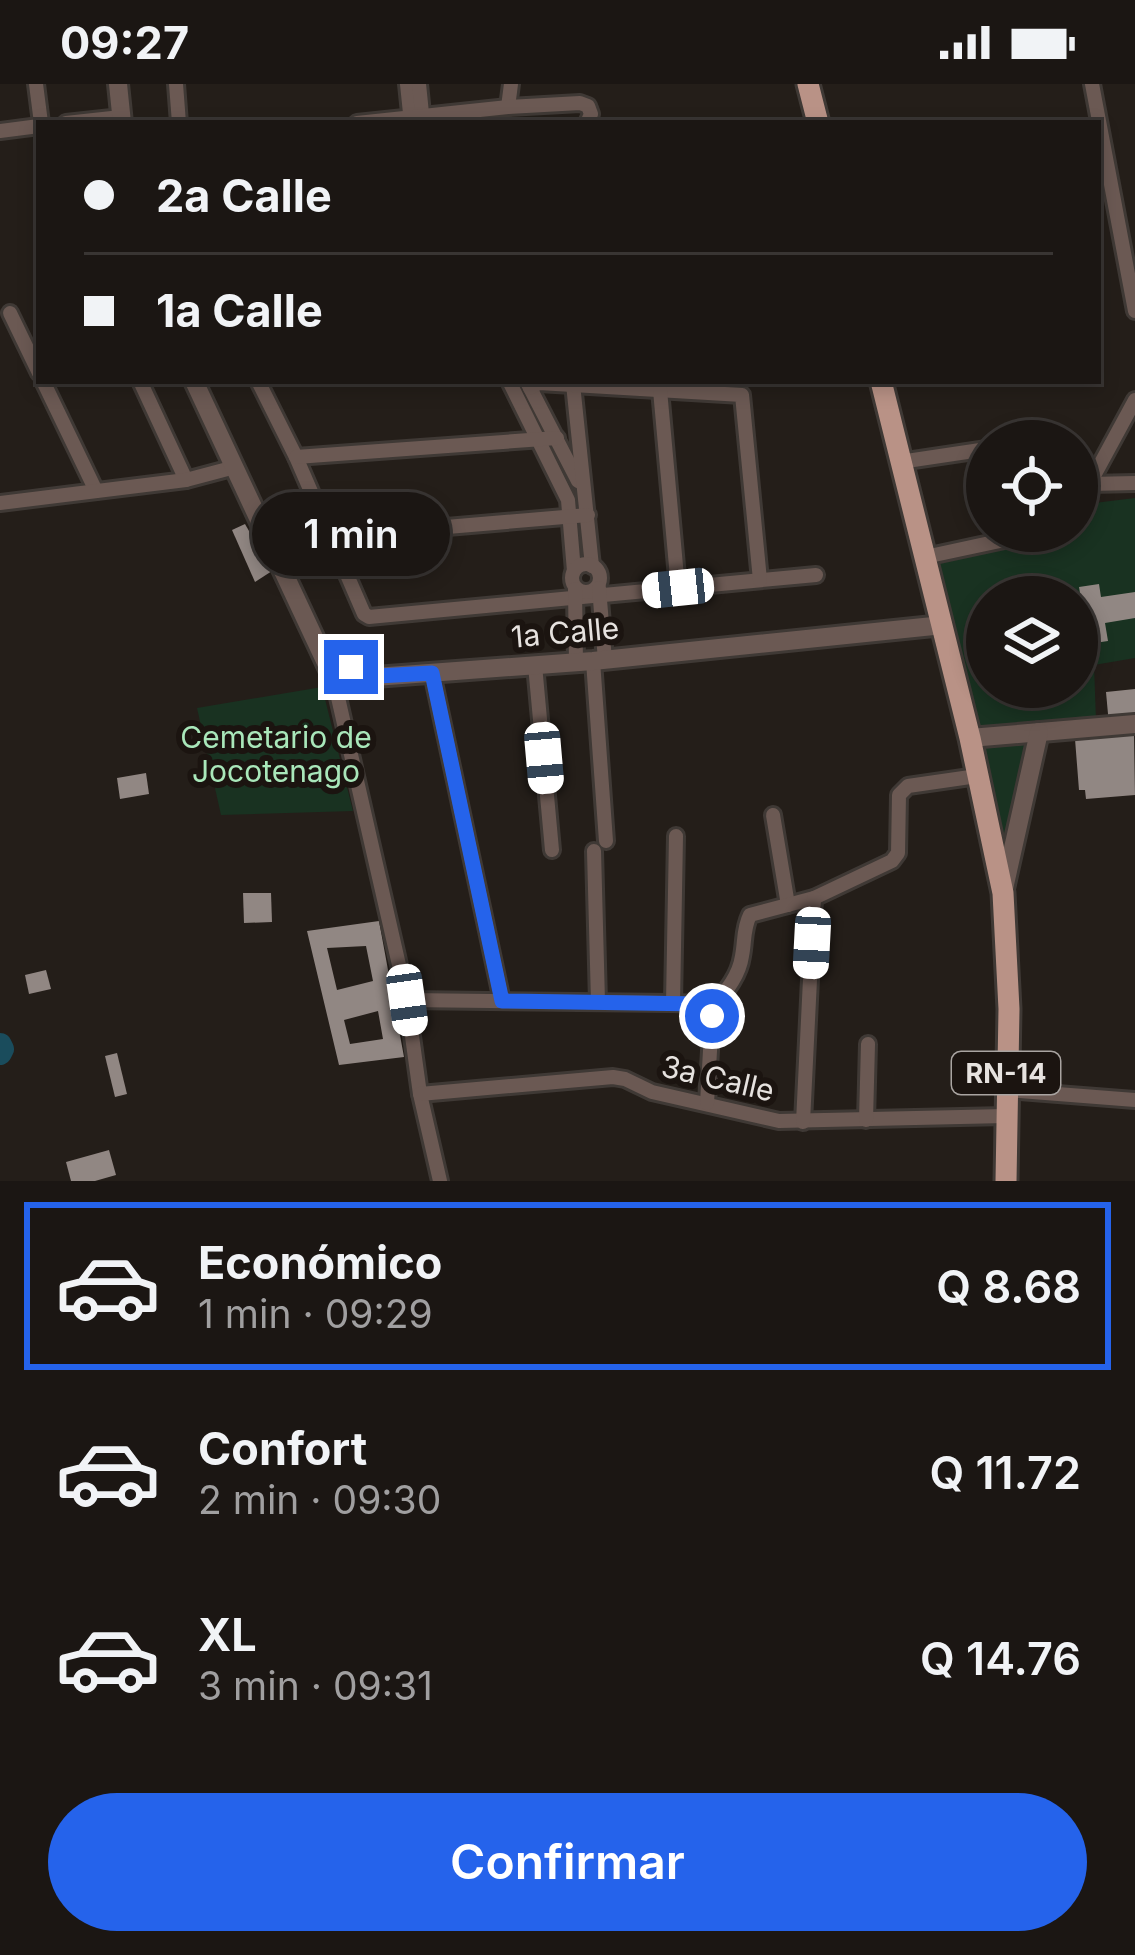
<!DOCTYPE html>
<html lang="es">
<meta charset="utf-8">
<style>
:root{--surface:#1b1613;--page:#282321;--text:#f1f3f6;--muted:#a09fa0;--line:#393533;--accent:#2563eb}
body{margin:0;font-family:Inter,sans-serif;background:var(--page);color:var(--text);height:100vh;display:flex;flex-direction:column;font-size:45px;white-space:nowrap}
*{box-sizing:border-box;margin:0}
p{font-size:39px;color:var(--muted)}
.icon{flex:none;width:66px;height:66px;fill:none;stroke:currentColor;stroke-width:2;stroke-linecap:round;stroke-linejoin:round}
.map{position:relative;height:1097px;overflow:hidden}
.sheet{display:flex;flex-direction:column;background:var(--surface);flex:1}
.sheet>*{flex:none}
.guide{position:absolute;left:36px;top:36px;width:1065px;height:264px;border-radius:0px;box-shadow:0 6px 18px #0003,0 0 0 3px var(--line);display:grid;align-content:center;height:264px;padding:0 48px;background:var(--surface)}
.controls{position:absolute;left:966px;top:336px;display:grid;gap:24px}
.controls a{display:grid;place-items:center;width:132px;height:132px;border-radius:50%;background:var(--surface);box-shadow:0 6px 18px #0003,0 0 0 3px var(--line);font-size:60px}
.end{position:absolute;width:54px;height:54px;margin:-27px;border:15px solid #2563eb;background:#fff;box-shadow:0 0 0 6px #fff}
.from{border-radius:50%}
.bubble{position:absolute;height:84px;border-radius:42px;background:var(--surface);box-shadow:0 6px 18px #0003,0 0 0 3px var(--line);font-size:39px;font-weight:600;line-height:84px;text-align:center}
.car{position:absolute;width:36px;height:72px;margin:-36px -18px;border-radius:15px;box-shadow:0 0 9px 3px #0007;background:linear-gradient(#fff 24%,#345 0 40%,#fff 0 76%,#345 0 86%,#fff 0)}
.guide b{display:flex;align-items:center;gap:42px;height:114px;font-size:45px}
.guide b+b{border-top:3px solid var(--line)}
.guide i{width:30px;height:30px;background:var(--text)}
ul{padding:21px 0 0;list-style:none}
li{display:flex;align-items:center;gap:36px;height:168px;margin:0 24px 18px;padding:0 24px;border:6px solid transparent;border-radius:0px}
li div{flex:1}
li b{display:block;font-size:45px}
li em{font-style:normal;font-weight:600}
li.current{border-color:var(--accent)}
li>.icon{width:108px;height:108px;stroke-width:1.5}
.primary-button{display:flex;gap:24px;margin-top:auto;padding:24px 48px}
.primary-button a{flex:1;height:138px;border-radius:72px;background:var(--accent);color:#fff;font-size:48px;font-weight:600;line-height:138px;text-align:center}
.status{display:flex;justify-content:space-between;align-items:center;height:84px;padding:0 60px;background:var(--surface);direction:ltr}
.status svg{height:33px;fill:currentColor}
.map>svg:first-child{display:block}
</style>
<div class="status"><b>09:27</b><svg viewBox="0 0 49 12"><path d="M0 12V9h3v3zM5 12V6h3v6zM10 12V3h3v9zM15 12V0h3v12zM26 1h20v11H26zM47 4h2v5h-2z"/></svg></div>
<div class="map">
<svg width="1135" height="1097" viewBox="0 0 1135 1097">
<rect width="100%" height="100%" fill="#241e19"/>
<g fill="#193221" fill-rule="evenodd">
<path d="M1135 414V574L1094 581 1096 636 976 646 934 481 1069 450 1071 447H1077V436L1086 420ZM987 513H1077V603H987Z"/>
<polygon points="322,603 353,727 221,731 197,624"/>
<polygon points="1034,654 1004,794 977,659"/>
</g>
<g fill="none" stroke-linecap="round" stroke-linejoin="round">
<polyline stroke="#1a4c5c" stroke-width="24" points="0,961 2,965 0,969"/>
</g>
<g fill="#918783" fill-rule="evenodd">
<polygon points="245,440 272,487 255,498 232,446"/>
<polygon points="1099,500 1101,513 1135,508 1135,534 1105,539 1108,557 1088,560 1079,503"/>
<polygon points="1135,605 1135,639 1109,641 1106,608"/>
<polygon points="1134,650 1135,711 1086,715 1085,706 1079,706 1075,655"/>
<polygon points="146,689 149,710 120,715 117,694"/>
<polygon points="243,809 271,809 272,838 244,839"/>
<path d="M379 837 404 973 339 981 307 847ZM366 862 373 897 337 906 327 864ZM378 927 383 955 350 960 344 936Z"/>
<polygon points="46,886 51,905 29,910 25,891"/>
<polygon points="117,969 127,1010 115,1013 105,972"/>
<polygon points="109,1066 116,1091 95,1097 71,1097 66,1078"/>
</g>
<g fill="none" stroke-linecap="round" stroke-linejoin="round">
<defs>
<g id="minor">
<polyline points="36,0 41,39"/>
<polyline points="176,0 179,39"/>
<polyline points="407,0 411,39"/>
<polyline points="419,0 423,39"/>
<polyline points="1092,0 1135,227"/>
<polyline points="508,23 511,0"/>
<polyline points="66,39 121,33"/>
<polyline points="357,39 508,23 580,19 588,22 591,30 587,39"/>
<polyline points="0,47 39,42"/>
<polyline points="10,229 39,289"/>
<polyline points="43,297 96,407"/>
<polyline points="140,297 186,396"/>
<polyline points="258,297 296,373 364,530 369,533 816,491"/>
<polyline points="509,297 568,416 574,487"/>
<polyline points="528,300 578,397"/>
<polyline points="573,300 592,482"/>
<polyline points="530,304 539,299 742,311 760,496"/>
<polyline points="660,306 678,504"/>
<polyline points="296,373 557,354"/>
<polyline points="900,378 987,365"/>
<polyline points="1090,400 1135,399"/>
<polyline points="0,419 186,396 235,383"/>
<polyline points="1077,423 1135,316"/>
<polyline points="329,453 588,431"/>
<polyline points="925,473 1046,447"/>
<circle cx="586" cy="494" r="14"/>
<polyline points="599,504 605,576"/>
<polyline points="575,505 576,578"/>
<polyline points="593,577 606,757"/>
<polyline points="535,581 552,766"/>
<polyline points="432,589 502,917"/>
<polyline points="334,596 407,916 420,1010 440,1097"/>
<polyline points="773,731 788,821"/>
<polyline points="594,767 598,918"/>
<polyline points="407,916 673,919 700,920 709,925"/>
<polyline points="673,919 676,752"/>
<path d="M709 925C724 911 739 893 742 872 745 857 743 845 750 831L814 814 892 777 898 769 899 711 908 702 977 692"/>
<polyline points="1006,1006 1135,1016"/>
<polyline points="420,1010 613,993 625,995 652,1008 779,1037 1006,1032"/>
<polyline points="707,1019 712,932 709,925"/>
<polyline points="866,1036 868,960"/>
<polyline points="803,1038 814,814"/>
</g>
<g id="tertiary">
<polyline points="118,0 122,39"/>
<polyline points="194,297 334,596 593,577 943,541"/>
<polyline points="970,654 1135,640"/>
<polyline points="1003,809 1039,648"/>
</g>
<g id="primary">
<polyline points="808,0 818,39"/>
<polyline points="881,297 970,654 1003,809 1009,925 1006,1097"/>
</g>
</defs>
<use href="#minor" stroke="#3f3935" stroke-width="20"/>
<use href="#tertiary" stroke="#3f3935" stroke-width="24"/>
<use href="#primary" stroke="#3f3935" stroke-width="27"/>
<use href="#minor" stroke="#6b5953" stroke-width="14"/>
<use href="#tertiary" stroke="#6b5953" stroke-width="18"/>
<use href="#primary" stroke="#b99286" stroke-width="21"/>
</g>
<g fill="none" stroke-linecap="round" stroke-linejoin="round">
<polyline stroke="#2563eb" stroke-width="15" points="351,583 378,592 432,589 502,917 700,920 709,925 712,932"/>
</g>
<g text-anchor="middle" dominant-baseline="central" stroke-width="12" stroke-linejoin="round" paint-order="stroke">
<rect fill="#1b1410" stroke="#a9a4a1" stroke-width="3" x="952" y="968" width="108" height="42" rx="9"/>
<g font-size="27" font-weight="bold" fill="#e6e2df">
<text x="1006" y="989">RN-14</text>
</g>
<g font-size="30" fill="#e6e2df" stroke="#1b1410">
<text transform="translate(565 548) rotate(-5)">1a Calle</text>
<text transform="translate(718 994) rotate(13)">3a Calle</text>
</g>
<g font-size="30" fill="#a9e7ba" stroke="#1b1410">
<text x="276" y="653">Cemetario de<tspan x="276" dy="34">Jocotenago</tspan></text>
</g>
</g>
</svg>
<div class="controls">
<a><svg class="icon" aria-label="locate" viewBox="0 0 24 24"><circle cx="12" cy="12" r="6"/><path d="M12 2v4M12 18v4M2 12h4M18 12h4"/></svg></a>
<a><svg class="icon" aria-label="layers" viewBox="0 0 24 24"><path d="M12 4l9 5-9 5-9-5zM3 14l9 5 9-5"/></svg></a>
</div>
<i class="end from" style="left:712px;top:932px"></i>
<i class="end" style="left:351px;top:583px"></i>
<div class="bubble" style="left:252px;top:408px;width:198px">1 min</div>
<i class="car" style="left:678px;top:504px;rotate:264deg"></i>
<i class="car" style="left:544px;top:674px;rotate:175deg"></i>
<i class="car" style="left:812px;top:859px;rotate:183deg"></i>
<i class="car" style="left:407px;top:916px;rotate:172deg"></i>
<div class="guide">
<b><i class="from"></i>2a Calle</b>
<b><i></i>1a Calle</b>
</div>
</div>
<section class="sheet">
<ul>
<li class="current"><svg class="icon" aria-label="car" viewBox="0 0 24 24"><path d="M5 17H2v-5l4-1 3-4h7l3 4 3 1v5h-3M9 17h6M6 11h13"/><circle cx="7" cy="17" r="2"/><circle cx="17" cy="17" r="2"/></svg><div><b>Económico</b><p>1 min · 09:29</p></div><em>Q 8.68</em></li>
<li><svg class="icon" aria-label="car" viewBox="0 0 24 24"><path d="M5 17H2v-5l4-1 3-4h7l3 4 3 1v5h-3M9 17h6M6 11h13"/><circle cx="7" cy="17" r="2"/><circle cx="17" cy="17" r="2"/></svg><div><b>Confort</b><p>2 min · 09:30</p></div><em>Q 11.72</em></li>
<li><svg class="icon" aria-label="car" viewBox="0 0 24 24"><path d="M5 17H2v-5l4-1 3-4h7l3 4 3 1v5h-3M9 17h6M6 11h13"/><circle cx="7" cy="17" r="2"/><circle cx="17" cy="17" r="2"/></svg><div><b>XL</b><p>3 min · 09:31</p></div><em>Q 14.76</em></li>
</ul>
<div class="primary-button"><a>Confirmar</a></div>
</section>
